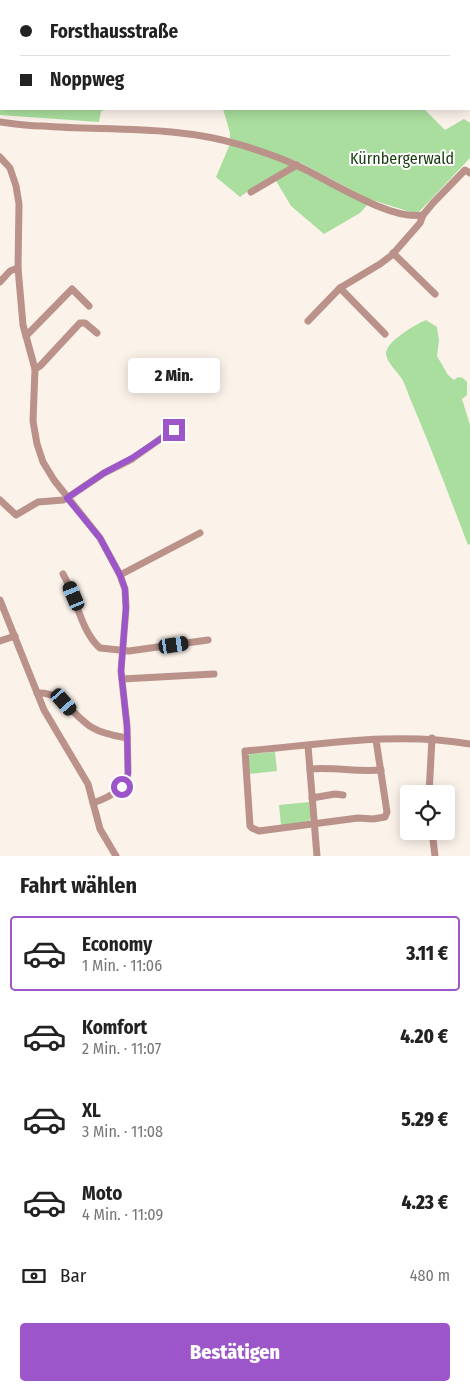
<!DOCTYPE html>
<html lang="de">
<meta charset="utf-8">
<style>
:root{--surface:#fff;--page:#f2f2f2;--text:#222;--muted:#767676;--line:#e0e0e0;--accent:#9c56ca}
body{margin:0;font-family:"Fira Sans Condensed",sans-serif;background:var(--page);color:var(--text);height:100vh;display:flex;flex-direction:column;font-size:19px;white-space:nowrap}
*{box-sizing:border-box;margin:0}
p{font-size:16px;color:var(--muted)}
.icon{flex:none;width:28px;height:28px;fill:none;stroke:currentColor;stroke-width:2;stroke-linecap:round;stroke-linejoin:round}
.map{position:relative;height:856px;overflow:hidden}
.side{display:flex;flex-direction:column;background:var(--surface);flex:1}
.side>*{flex:none}
.top-card{position:absolute;left:0px;top:0px;width:470px;height:110px;box-shadow:0 2px 12px #0003;display:grid;align-content:center;height:110px;padding:0 20px;background:var(--surface)}
.buttons{position:absolute;left:400px;top:785px;display:grid;gap:10px}
.buttons a{display:grid;place-items:center;width:55px;height:55px;border-radius:5px;background:var(--surface);box-shadow:0 2px 12px #0003;font-size:25px}
.end{position:absolute;width:22px;height:22px;margin:-11px;border:6px solid #9c56ca;background:#fff;box-shadow:0 0 0 2px #fff}
.from{border-radius:50%}
.bubble{position:absolute;height:35px;border-radius:5px;background:var(--surface);box-shadow:0 2px 12px #0003;font-size:16px;font-weight:800;line-height:35px;text-align:center}
.car{position:absolute;width:15px;height:30px;margin:-15px -8px;border-radius:6px;box-shadow:0 0 4px 1px #0007;background:linear-gradient(#222 24%,#8ab4d8 0 40%,#222 0 76%,#8ab4d8 0 86%,#222 0)}
.top-card b{display:flex;align-items:center;gap:18px;height:48px;font-size:19px}
.top-card b+b{border-top:1px solid var(--line)}
.top-card i{width:12px;height:12px;background:var(--text)}
ul{padding:0;list-style:none}
li{display:flex;align-items:center;gap:15px;height:75px;margin:0 10px 8px;padding:0 10px;border:2px solid transparent;border-radius:5px}
li div{flex:1}
li b{display:block;font-size:19px}
li em{font-style:normal;font-weight:800}
li.selected{border-color:var(--accent)}
li>.icon{width:45px;height:45px;stroke-width:1.5}
h2{padding:0 20px;font-size:22px;line-height:60px}
.pay{display:flex;align-items:center;gap:12px;height:55px;padding:0 20px;font-size:19px}
.pay p{margin-inline-start:auto}
.cta{display:flex;gap:10px;margin-top:auto;padding:10px 20px}
.cta a{flex:1;height:58px;border-radius:5px;background:var(--accent);color:#fff;font-size:20px;font-weight:800;line-height:58px;text-align:center}
.map>svg:first-child{display:block}
</style>
<div class="map">
<svg width="470" height="856" viewBox="0 0 470 856">
<rect width="100%" height="100%" fill="#fbf2ea"/>
<g fill="#a9de9e">
<polygon points="0,0 268,0 270,1 1,1 1,109 110,109 101,111 99,122 0,115"/>
<polygon points="223,109 424,109 445,130 464,119 470,123 470,158 417,214 369,199 299,162 230,139 230,133"/>
<polygon points="230,144 292,165 255,186 240,197 216,177"/>
<polygon points="297,167 368,204 360,213 324,234 291,206 275,179"/>
<path d="M426 320 437 327 439 341 437 356 448 375 454 380 458 377 463 378 467 382V395L462 399 470 425V544L468 545C449 495 430 445 409 396 407 390 405 384 402 379 397 371 386 362 386 353 387 341 416 324 426 320Z"/>
<polygon points="275,752 277,771 248,774 248,756 250,754"/>
<polygon points="309,802 311,817 309,821 281,825 279,805"/>
</g>
<g fill="none" stroke-linecap="round" stroke-linejoin="round">
<g stroke="#ba928a" stroke-width="7">
<path d="M0 122C14 124 28 126 42 126 108 131 176 125 241 145 260 151 280 157 298 166 329 180 390 221 423 215"/>
<path d="M0 157 10 168 16 186 19 204 18 268 23 325 35 369 33 421 37 444 43 462 54 480 100 538 120 575 125 589 126 608 121 671 127 726 128 773C125 790 108 798 93 803"/>
<polyline points="251,192 297,165"/>
<polyline points="393,253 435,294"/>
<polyline points="0,282 10,271 18,268"/>
<polyline points="308,321 340,288"/>
<polyline points="385,334 340,288 380,264 392,255 420,223 423,215 433,203 465,170 470,173"/>
<polyline points="26,336 72,289 89,306"/>
<polyline points="35,369 40,366 80,323 85,323 97,333"/>
<polyline points="0,500 16,515 38,502 63,500 67,498 104,473 132,459 177,427"/>
<path d="M63 574C76 596 81 632 100 648L129 651 208 640"/>
<polyline points="120,575 200,533"/>
<polyline points="0,600 44,710 88,784 100,829 116,856"/>
<polyline points="0,641 15,636"/>
<polyline points="122,679 214,674"/>
<path d="M37 693C63 691 73 717 93 728 103 734 116 736 127 738"/>
<path d="M376 740 387 812 385 817 373 819 358 818 259 831 252 828 250 826 245 751C319 745 395 731 470 744"/>
<polyline points="308,746 317,856"/>
<path d="M310 769C334 767 357 772 381 770"/>
<polyline points="429,794 432,738"/>
<polyline points="312,798 335,794 343,795"/>
<polyline points="432,831 435,856"/>
</g>
</g>
<g fill="none" stroke-linecap="round" stroke-linejoin="round">
<polyline stroke="#9c56ca" stroke-width="6" points="122,787 127,779 128,773 127,726 121,671 126,608 125,589 120,575 100,538 67,498 104,473 132,458 174,430"/>
</g>
<g text-anchor="middle" dominant-baseline="central" stroke-width="4" stroke-linejoin="round" paint-order="stroke">
<g font-size="16" fill="#163c0d" stroke="#fff">
<text x="402" y="158">Kürnbergerwald</text>
</g>
</g>
</svg>
<div class="buttons">
<a><svg class="icon" aria-label="locate" viewBox="0 0 24 24"><circle cx="12" cy="12" r="6"/><path d="M12 2v4M12 18v4M2 12h4M18 12h4"/></svg></a>
</div>
<i class="end from" style="left:122px;top:787px"></i>
<i class="end" style="left:174px;top:430px"></i>
<div class="bubble" style="left:128px;top:358px;width:92px">2 Min.</div>
<i class="car" style="left:74px;top:596px;rotate:337deg"></i>
<i class="car" style="left:174px;top:645px;rotate:81deg"></i>
<i class="car" style="left:64px;top:702px;rotate:139deg"></i>
<div class="top-card">
<b><i class="from"></i>Forsthausstraße</b>
<b><i></i>Noppweg</b>
</div>
</div>
<section class="side">
<h2>Fahrt wählen</h2>
<ul>
<li class="selected"><svg class="icon" aria-label="car" viewBox="0 0 24 24"><path d="M5 17H2v-5l4-1 3-4h7l3 4 3 1v5h-3M9 17h6M6 11h13"/><circle cx="7" cy="17" r="2"/><circle cx="17" cy="17" r="2"/></svg><div><b>Economy</b><p>1 Min. · 11:06</p></div><em>3.11 €</em></li>
<li><svg class="icon" aria-label="car" viewBox="0 0 24 24"><path d="M5 17H2v-5l4-1 3-4h7l3 4 3 1v5h-3M9 17h6M6 11h13"/><circle cx="7" cy="17" r="2"/><circle cx="17" cy="17" r="2"/></svg><div><b>Komfort</b><p>2 Min. · 11:07</p></div><em>4.20 €</em></li>
<li><svg class="icon" aria-label="car" viewBox="0 0 24 24"><path d="M5 17H2v-5l4-1 3-4h7l3 4 3 1v5h-3M9 17h6M6 11h13"/><circle cx="7" cy="17" r="2"/><circle cx="17" cy="17" r="2"/></svg><div><b>XL</b><p>3 Min. · 11:08</p></div><em>5.29 €</em></li>
<li><svg class="icon" aria-label="car" viewBox="0 0 24 24"><path d="M5 17H2v-5l4-1 3-4h7l3 4 3 1v5h-3M9 17h6M6 11h13"/><circle cx="7" cy="17" r="2"/><circle cx="17" cy="17" r="2"/></svg><div><b>Moto</b><p>4 Min. · 11:09</p></div><em>4.23 €</em></li>
</ul>
<div class="pay"><svg class="icon" aria-label="cash" viewBox="0 0 24 24"><path d="M3 7h18v10H3z"/><circle cx="12" cy="12" r="2"/></svg>Bar<p>480 m</p></div>
<div class="cta"><a>Bestätigen</a></div>
</section>
